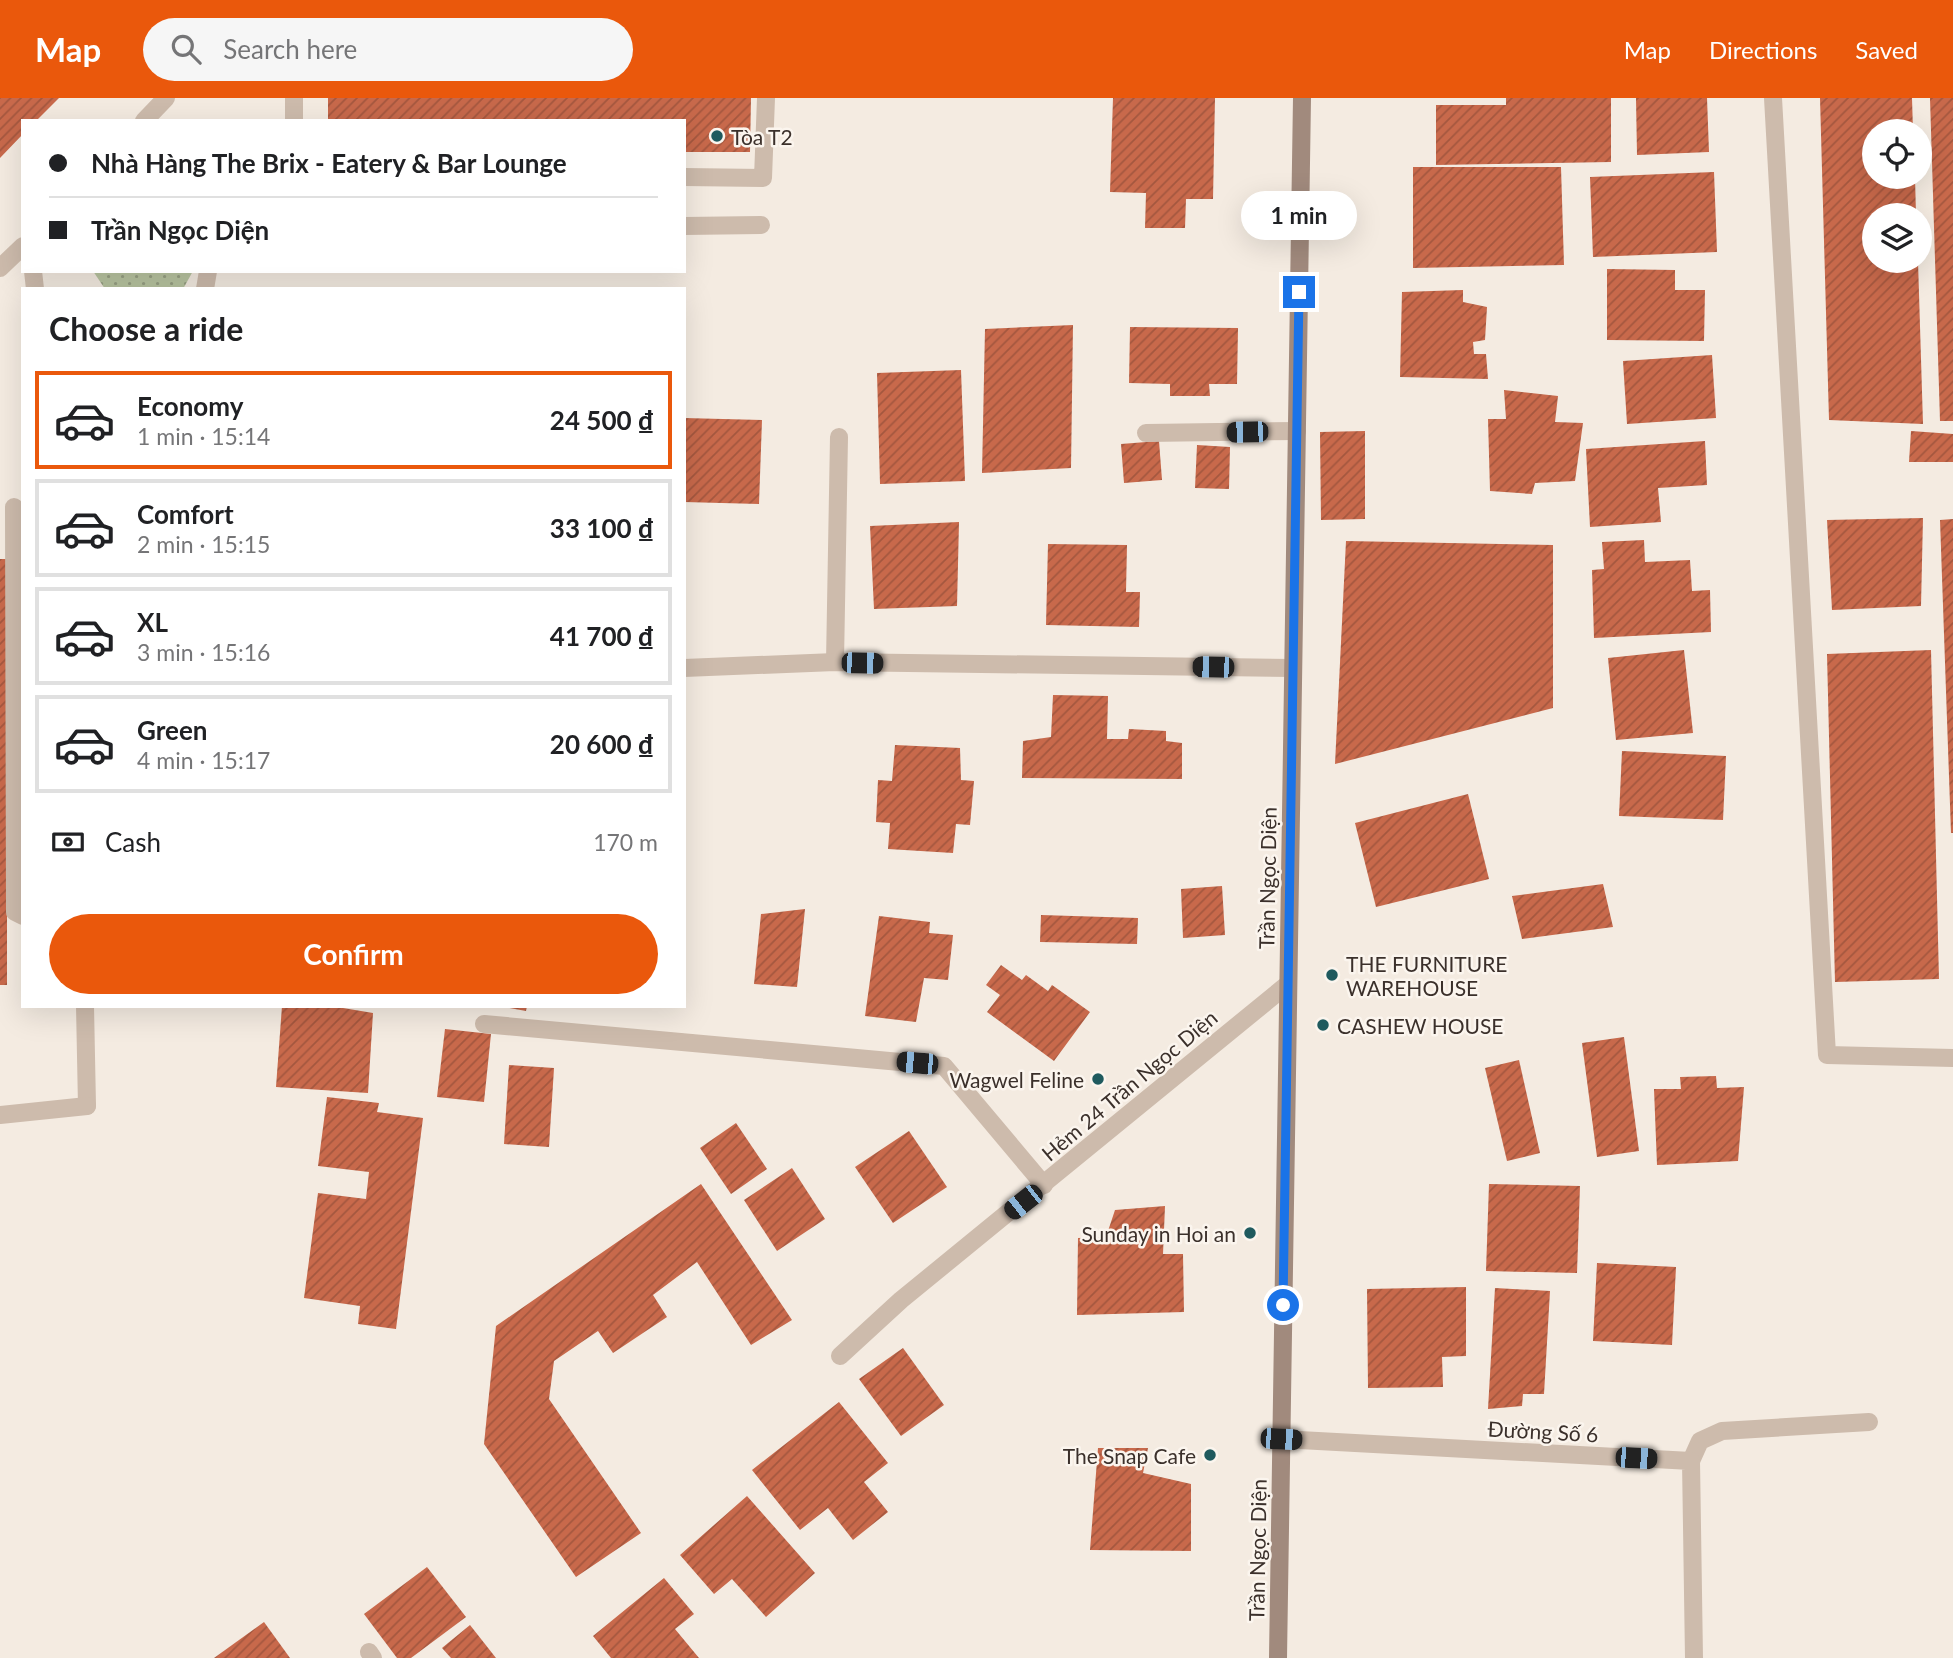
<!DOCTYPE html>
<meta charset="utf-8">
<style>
:root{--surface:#fff;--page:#f6f6f6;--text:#202124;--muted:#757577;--line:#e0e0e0;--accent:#ea580c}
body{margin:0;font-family:Lato,sans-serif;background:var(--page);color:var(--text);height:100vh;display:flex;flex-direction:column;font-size:26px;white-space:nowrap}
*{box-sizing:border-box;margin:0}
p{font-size:23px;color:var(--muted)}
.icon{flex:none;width:38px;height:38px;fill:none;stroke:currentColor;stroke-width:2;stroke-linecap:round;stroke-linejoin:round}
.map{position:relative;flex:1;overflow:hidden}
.details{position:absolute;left:21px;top:189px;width:665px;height:721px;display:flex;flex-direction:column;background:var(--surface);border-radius:0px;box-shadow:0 7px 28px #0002}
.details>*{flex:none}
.guide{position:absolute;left:21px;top:21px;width:665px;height:154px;border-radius:0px;box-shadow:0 7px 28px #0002;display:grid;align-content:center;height:154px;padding:0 28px;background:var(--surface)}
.tools{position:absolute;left:1862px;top:21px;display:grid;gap:14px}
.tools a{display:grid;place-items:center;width:70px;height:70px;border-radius:50%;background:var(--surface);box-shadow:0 7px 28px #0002;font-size:35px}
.end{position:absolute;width:32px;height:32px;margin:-16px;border:9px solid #1a73e8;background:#fff;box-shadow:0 0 0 4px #fff}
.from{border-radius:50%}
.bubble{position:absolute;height:49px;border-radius:24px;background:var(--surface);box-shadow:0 7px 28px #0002;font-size:23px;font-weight:700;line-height:49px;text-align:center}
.car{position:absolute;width:21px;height:42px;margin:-21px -10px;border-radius:9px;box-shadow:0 0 5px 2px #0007;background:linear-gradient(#222 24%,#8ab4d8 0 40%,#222 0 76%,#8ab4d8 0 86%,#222 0)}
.guide b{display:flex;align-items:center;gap:24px;height:66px;font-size:26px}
.guide b+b{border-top:2px solid var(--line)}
.guide i{width:18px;height:18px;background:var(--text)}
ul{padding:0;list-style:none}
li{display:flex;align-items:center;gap:21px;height:98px;margin:0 14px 10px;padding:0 14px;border:4px solid var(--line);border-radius:0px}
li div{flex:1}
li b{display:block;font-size:26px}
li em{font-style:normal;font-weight:700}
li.on{border-color:var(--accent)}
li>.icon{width:63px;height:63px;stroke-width:1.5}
h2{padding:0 28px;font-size:32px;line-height:84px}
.pay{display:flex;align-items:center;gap:18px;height:77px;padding:0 28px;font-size:26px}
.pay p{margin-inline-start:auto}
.primary-button{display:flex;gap:14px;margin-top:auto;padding:14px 28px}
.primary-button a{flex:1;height:80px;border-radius:42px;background:var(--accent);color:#fff;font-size:28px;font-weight:700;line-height:80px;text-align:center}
header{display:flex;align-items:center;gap:42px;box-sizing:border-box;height:98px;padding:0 35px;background:var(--accent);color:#fff}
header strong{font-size:33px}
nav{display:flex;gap:38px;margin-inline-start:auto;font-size:24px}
.search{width:490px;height:63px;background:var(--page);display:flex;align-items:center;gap:18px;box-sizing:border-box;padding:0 24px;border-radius:38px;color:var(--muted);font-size:26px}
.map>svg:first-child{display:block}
</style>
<header>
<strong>Map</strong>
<div class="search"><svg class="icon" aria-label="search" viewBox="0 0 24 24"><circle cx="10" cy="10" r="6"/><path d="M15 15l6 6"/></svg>Search here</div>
<nav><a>Map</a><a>Directions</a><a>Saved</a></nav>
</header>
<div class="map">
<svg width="1953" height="1560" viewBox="0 0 1953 1560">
<defs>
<pattern id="grass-dots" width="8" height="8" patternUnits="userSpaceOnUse" patternTransform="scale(1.75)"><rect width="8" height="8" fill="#b8c4a0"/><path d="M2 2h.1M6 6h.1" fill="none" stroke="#97a083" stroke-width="1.8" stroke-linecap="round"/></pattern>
<pattern id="building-hatch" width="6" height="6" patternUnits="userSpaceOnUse" patternTransform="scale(1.75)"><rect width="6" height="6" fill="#c8694b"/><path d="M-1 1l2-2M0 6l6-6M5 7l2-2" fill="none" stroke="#a4573f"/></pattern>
</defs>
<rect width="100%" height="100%" fill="#f4ebe1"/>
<polygon fill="url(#grass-dots)" points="93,173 193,173 183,191 105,191"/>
<g fill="url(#building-hatch)">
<polygon points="0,0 59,0 36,23 23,23 23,36 0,60"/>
<polygon points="328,0 751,0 750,54 684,54 684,23 328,23"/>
<polygon points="1113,0 1215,0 1213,101 1186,101 1185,130 1145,130 1146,95 1110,94"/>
<polygon points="1506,0 1611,0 1611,64 1436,67 1436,7 1506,7"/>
<polygon points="1636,0 1707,0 1709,54 1637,57"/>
<polygon points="1820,0 1912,0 1913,33 1874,33 1874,79 1915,79 1916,117 1874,117 1874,163 1918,163 1923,326 1829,322"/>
<polygon points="1930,0 1953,0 1953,323 1940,323"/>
<polygon points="1413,69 1561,69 1564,167 1413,170"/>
<polygon points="1714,74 1717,154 1593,159 1590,79"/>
<polygon points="1607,171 1675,172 1675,192 1705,192 1704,243 1607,242"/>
<polygon points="1463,192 1463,204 1487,209 1485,242 1473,244 1474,256 1486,256 1488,281 1400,279 1402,194"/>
<polygon points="1073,227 1071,370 982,375 985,231"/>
<polygon points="1130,229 1238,230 1237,286 1209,286 1210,298 1170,298 1170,286 1129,285"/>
<polygon points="1712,257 1716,320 1627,326 1623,263"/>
<polygon points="961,272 965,383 880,386 877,275"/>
<polygon points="1504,292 1558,298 1555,324 1583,325 1575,383 1535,385 1532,396 1490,393 1488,321 1506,321"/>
<polygon points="684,320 762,322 759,406 684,404"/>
<polygon points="1365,333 1365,421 1321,422 1320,334"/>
<polygon points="1911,333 1953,336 1953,364 1909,364"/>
<polygon points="1159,343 1162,382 1124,385 1121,346"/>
<polygon points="1705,343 1707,387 1658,390 1661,424 1590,429 1586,351"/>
<polygon points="1197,347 1230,349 1229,391 1195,390"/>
<polygon points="1923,420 1921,508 1832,512 1827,422"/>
<polygon points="1953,421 1953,735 1951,735 1940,422"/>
<polygon points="959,424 957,508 874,511 870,428"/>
<polygon points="1644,442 1645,464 1690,462 1692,493 1710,492 1711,534 1594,540 1592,472 1604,471 1602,444"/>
<polygon points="1346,443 1553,447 1553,610 1335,666"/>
<polygon points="1048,446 1127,447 1126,494 1140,494 1139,529 1046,527"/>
<rect x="0" y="461" width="7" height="426"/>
<polygon points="1684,552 1693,635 1616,642 1608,560"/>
<polygon points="1931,552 1939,881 1835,884 1827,556"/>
<polygon points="1053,597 1108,598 1107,641 1128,641 1129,631 1166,633 1166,643 1182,645 1182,681 1022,680 1023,643 1051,639"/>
<polygon points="895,647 960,650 961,682 974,683 970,727 956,726 953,755 888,751 890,725 876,724 878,682 892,683"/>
<polygon points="1622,653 1726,658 1723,722 1619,718"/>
<polygon points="1468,696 1489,781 1376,809 1355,725"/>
<polygon points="1603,786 1613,829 1522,841 1512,798"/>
<polygon points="1222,788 1225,837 1183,840 1181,791"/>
<polygon points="805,811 797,889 754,886 761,816"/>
<polygon points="1041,817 1138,820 1137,846 1040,844"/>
<polygon points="879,818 930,824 929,835 953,837 948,882 924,880 916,924 865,918"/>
<polygon points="1001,867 1022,882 1026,877 1048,893 1052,887 1090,914 1054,963 987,914 1000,897 986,887"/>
<polygon points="282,908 331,908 373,915 368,995 276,989"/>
<polygon points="498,908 527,908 526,913"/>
<polygon points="445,931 491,936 484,1004 437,999"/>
<polygon points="1624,939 1639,1053 1597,1059 1582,945"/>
<polygon points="1519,962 1540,1055 1507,1063 1485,970"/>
<polygon points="509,967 554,970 549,1049 504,1046"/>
<polygon points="1716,978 1717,990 1744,989 1738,1063 1657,1067 1654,991 1681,991 1680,979"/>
<polygon points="327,999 379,1005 377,1014 423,1020 396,1231 358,1226 360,1208 304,1200 318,1095 366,1101 369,1074 318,1068"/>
<polygon points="736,1025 767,1071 731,1096 700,1050"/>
<polygon points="909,1033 947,1089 893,1125 855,1069"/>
<polygon points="792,1070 825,1121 777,1153 744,1102"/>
<polygon points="701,1086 792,1222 751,1247 697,1164 653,1197 667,1219 613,1255 598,1233 554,1263 549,1301 641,1435 576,1479 484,1346 496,1228"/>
<polygon points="1489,1086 1580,1088 1577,1175 1486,1173"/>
<polygon points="1165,1108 1163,1156 1183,1156 1184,1214 1077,1217 1078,1140 1106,1139 1115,1112"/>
<polygon points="1597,1165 1676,1169 1672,1247 1593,1243"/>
<polygon points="1466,1189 1466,1258 1442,1259 1443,1289 1368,1290 1367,1191"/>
<polygon points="1495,1190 1550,1193 1544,1296 1523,1296 1522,1308 1488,1311"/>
<polygon points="903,1250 944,1307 901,1338 859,1281"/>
<polygon points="839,1304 888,1365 864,1384 888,1414 853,1442 828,1410 800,1432 752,1372"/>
<polygon points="1098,1350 1148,1350 1143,1375 1191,1386 1191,1453 1090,1452"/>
<polygon points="747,1398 815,1475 766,1519 732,1481 714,1496 680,1457"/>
<polygon points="427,1469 466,1519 411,1560 397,1560 364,1516"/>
<polygon points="664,1480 694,1516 675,1531 699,1560 611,1560 593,1538"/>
<polygon points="264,1524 290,1560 214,1560"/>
<polygon points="470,1527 496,1560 451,1560 442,1550"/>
</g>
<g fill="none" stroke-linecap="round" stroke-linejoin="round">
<g stroke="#cdbbac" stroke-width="18">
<polyline points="294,23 294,0"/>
<polyline points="684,79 763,80 766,0"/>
<polyline points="684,128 761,127"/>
<polyline points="33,173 35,191"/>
<polyline points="205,191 208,173"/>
<polyline points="1146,335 1297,333"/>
<polyline points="14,409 15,814 23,818"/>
<polyline points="835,564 839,339"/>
<polyline points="684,570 835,564 1293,570"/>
<polyline points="85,908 87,1008"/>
<polyline points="484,926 944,968 1044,1087"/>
<polyline points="840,1258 901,1202 1288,886"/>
<polyline points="1691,1363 1700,1343 1722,1333 1869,1324"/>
</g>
<g stroke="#cdbbac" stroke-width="18">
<polyline points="1773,0 1827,957 1953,960"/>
<polyline points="144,23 166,0"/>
<polyline points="0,170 23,148"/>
<polyline points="0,1017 87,1008"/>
<polyline points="1281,1341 1691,1363 1694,1560"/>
<polyline points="369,1554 373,1560"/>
</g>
<polyline stroke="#a18a7d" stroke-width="18" points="1278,1560 1302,0"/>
</g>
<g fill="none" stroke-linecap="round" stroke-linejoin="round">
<polyline stroke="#1a73e8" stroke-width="9" points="1283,1207 1299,194"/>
</g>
<g fill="#1f5a5e" stroke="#fbf5ee" stroke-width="2.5">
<circle cx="717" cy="38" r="7"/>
<circle cx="1332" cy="877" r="7"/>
<circle cx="1323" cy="927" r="7"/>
<circle cx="1098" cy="981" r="7"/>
<circle cx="1250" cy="1135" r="7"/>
<circle cx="1210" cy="1357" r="7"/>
</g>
<g text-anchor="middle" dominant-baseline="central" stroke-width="5" stroke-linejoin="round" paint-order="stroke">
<g font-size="21" fill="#3b302b" stroke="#fbf5ee" text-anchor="start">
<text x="731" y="38">Tòa T2</text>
<text x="1346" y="865">THE FURNITURE<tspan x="1346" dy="24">WAREHOUSE</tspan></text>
<text x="1337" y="927">CASHEW HOUSE</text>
<text x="1084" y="981" text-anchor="end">Wagwel Feline</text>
<text x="1236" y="1135" text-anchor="end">Sunday in Hoi an</text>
<text x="1196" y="1357" text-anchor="end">The Snap Cafe</text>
</g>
<g font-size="21" fill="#3b302b" stroke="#fbf5ee">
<text transform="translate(1267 780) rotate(-89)">Trần Ngọc Diện</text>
<text transform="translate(1129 987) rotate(-40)">Hẻm 24 Trần Ngọc Diện</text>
<text transform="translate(1543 1333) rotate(3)">Đường Số 6</text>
<text transform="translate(1257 1452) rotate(-89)">Trần Ngọc Diện</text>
</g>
</g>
</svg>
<div class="tools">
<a><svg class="icon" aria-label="locate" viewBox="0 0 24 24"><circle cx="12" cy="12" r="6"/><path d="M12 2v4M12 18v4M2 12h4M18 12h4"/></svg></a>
<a><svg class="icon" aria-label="layers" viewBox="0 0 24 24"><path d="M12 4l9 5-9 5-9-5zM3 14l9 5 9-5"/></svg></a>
</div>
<i class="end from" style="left:1283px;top:1207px"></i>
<i class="end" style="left:1299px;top:194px"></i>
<div class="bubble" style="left:1241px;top:93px;width:116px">1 min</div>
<i class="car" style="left:1247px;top:334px;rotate:269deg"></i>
<i class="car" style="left:862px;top:565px;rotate:91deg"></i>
<i class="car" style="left:1213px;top:569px;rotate:271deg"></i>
<i class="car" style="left:917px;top:965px;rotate:275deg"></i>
<i class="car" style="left:1023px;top:1104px;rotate:232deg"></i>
<i class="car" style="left:1281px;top:1341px;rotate:93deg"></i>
<i class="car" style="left:1636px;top:1360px;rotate:93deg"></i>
<div class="guide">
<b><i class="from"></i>Nhà Hàng The Brix - Eatery &amp; Bar Lounge</b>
<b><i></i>Trần Ngọc Diện</b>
</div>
<section class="details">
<h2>Choose a ride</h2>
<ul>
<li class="on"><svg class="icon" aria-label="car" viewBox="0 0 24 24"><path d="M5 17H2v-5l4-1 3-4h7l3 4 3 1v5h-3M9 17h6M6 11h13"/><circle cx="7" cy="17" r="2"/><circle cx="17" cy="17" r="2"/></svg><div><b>Economy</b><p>1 min · 15:14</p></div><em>24 500 ₫</em></li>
<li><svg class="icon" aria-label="car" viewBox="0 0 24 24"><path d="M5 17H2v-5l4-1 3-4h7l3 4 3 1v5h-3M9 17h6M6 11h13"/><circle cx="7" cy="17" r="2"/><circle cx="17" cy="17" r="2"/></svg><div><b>Comfort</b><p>2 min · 15:15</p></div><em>33 100 ₫</em></li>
<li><svg class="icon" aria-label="car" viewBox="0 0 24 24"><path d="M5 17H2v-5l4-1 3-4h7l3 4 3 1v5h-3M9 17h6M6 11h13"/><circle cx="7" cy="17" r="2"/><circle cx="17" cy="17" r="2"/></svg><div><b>XL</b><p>3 min · 15:16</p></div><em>41 700 ₫</em></li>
<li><svg class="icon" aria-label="car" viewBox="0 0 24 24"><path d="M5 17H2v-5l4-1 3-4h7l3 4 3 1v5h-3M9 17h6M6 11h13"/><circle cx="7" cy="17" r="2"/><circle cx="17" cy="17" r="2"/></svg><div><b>Green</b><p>4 min · 15:17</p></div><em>20 600 ₫</em></li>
</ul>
<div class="pay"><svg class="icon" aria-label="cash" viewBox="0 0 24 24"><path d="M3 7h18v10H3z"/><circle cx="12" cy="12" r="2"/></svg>Cash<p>170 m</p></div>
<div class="primary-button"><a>Confirm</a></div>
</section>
</div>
